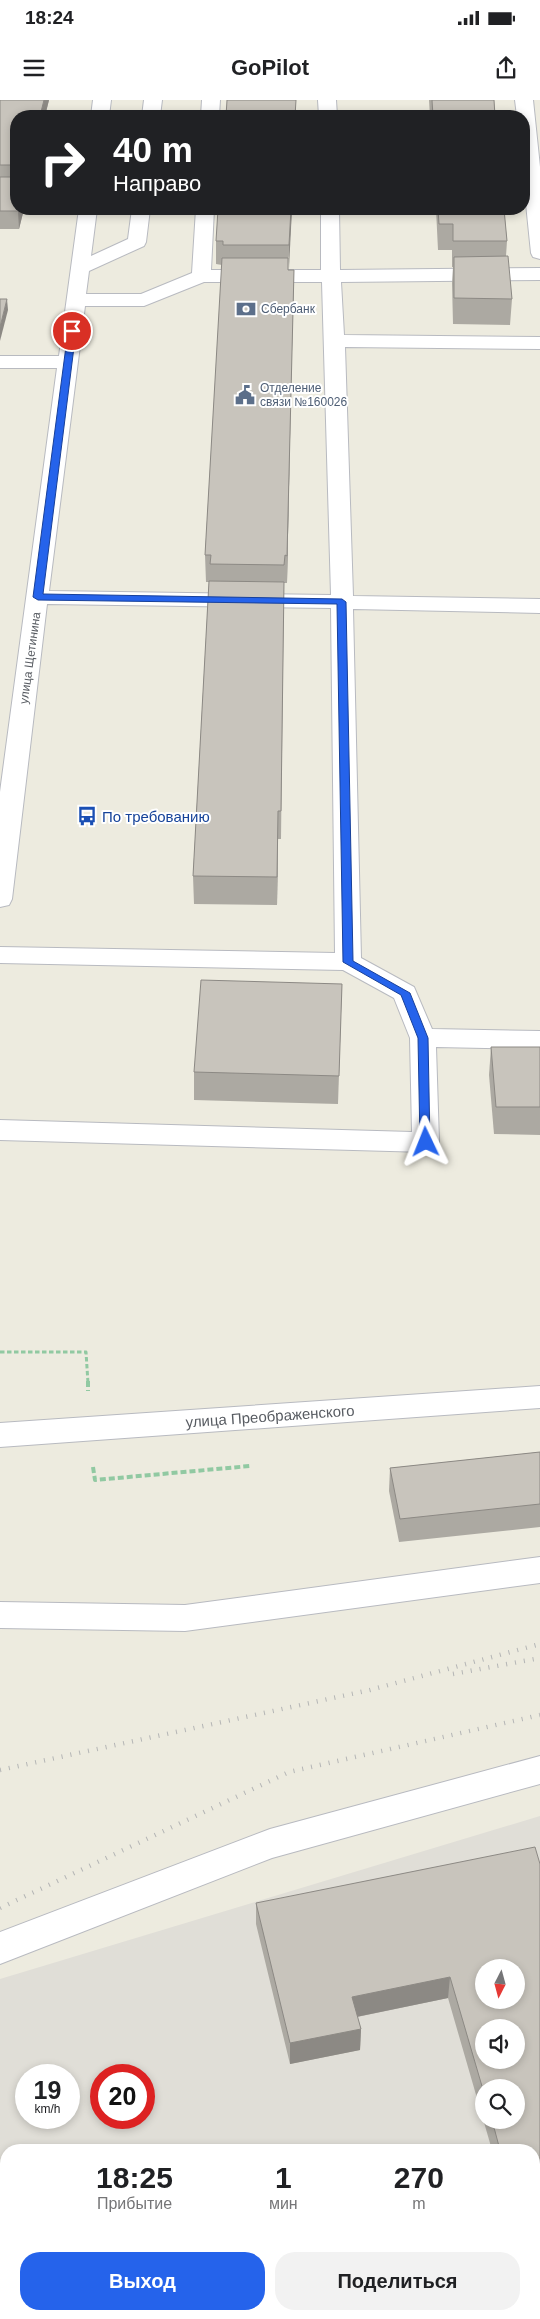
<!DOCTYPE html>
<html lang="ru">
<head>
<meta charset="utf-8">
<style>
  :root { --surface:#fff; --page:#f2f2f2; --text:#202124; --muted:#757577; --accent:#2563eb }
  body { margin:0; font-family:Helvetica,sans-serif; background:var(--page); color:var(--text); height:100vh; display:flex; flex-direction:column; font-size:19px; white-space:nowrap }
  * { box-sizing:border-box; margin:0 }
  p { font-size:16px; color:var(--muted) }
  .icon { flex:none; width:28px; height:28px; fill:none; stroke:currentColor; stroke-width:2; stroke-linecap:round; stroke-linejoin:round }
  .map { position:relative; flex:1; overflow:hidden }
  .side { position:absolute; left:0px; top:2044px; width:540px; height:176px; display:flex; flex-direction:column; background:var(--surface); border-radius:20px 20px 0 0; box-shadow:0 2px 8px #0003 }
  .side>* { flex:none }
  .guide { position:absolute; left:10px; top:10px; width:520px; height:105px; border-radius:20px; box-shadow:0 2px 8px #0003; background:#202124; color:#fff; overflow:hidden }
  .needle { width:32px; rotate:186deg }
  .tools { position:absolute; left:475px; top:1859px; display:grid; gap:10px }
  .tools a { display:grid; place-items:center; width:50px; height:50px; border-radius:50%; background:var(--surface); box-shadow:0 2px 8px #0003; font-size:25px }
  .speed { position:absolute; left:15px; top:1964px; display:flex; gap:10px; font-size:25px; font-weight:700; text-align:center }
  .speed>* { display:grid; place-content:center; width:65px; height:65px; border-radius:50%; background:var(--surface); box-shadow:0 2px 8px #0003; line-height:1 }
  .speed small { font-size:12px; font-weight:400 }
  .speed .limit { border:8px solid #d22; background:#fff; color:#111 }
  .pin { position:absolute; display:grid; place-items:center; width:42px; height:42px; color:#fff; margin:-21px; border:2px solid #fff; border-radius:50%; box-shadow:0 1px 5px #0007 }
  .me { position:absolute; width:55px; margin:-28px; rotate:358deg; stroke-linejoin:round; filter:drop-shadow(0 0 4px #0008) }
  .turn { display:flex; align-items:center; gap:18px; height:105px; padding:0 20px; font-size:22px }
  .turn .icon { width:65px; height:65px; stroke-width:2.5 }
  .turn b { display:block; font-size:35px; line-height:42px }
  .eta { display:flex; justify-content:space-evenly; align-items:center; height:85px; text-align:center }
  .eta b { font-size:30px; font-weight:600; line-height:35px }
  .button { display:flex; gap:10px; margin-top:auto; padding:10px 20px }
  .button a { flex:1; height:58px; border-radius:20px; background:var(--accent); color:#fff; font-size:20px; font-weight:600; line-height:58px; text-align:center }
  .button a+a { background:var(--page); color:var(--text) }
  .status { display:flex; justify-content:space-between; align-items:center; height:35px; padding:0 25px; background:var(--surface); direction:ltr }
  .status svg { height:14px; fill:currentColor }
  header { display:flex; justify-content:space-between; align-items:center; height:65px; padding:0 20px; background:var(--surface); font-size:22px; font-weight:600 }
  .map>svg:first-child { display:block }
  .industrial { fill:#e0ded7; fill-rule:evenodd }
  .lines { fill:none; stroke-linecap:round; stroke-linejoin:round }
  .minor-casing { stroke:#b8bac0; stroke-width:2 }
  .path-far1 { stroke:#91c9a2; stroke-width:3; stroke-dasharray:4.5 2.5; stroke-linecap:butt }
  .path { stroke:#91c9a2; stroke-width:4; stroke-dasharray:6 3; stroke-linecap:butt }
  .minor { fill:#fff; fill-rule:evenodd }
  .rail { stroke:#b4b5b5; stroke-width:4.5; stroke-dasharray:1 8; stroke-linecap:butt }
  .wall { fill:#aca9a2; fill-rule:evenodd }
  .shaded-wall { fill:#8c8984 }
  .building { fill:#c8c4bc; stroke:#8c8984; fill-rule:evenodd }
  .route { fill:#2563eb; stroke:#184099 }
  .labels { text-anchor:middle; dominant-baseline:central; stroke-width:4; stroke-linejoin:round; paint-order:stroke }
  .far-service-label { font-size:12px; fill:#4e5e75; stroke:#fff; text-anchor:start }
  .far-street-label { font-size:12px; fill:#585c62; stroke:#fff }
  .transit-label { font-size:15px; fill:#164399; stroke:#fff; text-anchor:start }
  .street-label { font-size:15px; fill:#585c62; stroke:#fff }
</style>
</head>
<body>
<div class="status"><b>18:24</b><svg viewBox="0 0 49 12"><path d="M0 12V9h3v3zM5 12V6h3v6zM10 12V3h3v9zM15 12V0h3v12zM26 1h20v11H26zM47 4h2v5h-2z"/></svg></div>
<header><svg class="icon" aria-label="menu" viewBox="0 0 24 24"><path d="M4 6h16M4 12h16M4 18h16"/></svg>GoPilot<svg class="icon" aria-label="share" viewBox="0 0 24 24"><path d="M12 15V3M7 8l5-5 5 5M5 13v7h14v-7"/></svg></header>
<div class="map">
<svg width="540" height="2219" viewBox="0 0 540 2219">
  <rect width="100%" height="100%" fill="#edebdf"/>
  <path class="industrial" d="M540,1716V2219H0V1879ZM484,1868H516V1900H484ZM484,1928H516V1960H484ZM26,1975H69V2018H26ZM101,1975H144V2018H101ZM484,1988H516V2020H484ZM6,2050H534V2214H6Z"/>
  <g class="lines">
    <defs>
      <g id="minor">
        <path d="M93,0H111L109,16H91Z"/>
        <path d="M144,0H162L160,16H142Z"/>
        <path d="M202,0H220L219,16H201Z"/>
        <path d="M318,0H336L337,16H319Z"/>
        <path d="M515,0H533L540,67V159L533,157L531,153L524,84V16H517Z"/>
        <path d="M79,109H97L91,156L128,139L132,109H150L146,142L144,146L89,171L86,194H141L192,173L196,109H214L211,170H321V109H339L340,170L540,168V180L341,182L344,235L540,237V249L345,247L353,496L540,499V513L353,509L361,858L414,887L432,929L540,931V949L436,947L439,1042L436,1049L426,1052L0,1040V1020L412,1032L410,938L394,898L343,870L0,863V847L335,853L331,508L47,504L12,799L9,805L0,807V692L57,268H0V256H59ZM204,182H322L331,495L49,491L85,206H144Z"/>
        <path d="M540,1286V1308L0,1347V1323Z"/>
        <path d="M540,1457V1483L185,1531L0,1528V1502L185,1505Z"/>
        <path d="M540,1656V1684L272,1758L0,1864V1832L270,1729Z"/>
      </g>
    </defs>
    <use href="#minor" class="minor-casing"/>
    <path class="path-far1" d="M0,1252H86L88,1283"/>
    <g class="path">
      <path d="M88,1281V1291"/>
      <path d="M93,1367L95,1380L250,1366"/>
    </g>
    <use href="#minor" class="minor"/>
    <g class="rail">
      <path d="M453,1574L540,1558"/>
      <path d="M0,1670L370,1590L540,1544"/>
      <path d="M0,1808L289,1672L540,1615"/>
    </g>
  </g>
  <g class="wall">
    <path d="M0,0H49L45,16L16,109H24L19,129H0Z"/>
    <path d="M429,0H494L495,16H430Z"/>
    <path d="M292,109L288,170H294L293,196L287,483H284L281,739H278L277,805L194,804L193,776L209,482H206L205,455L222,165L216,164V141Z"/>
    <path d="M436,109H504L507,141L506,156L512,199L510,225L453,224L452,183L453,167H452V150H438Z"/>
    <path d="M342,884L338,1004L194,1000V972Z"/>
    <path d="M491,947H540V1035L494,1034L489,975Z"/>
    <path d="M540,1352V1427L399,1442L389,1391L390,1368Z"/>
    <path d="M540,1764V2218L534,2196V2050H492L448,1898L357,1917L361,1929L360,1950L290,1964L256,1824V1803ZM484,1988L516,2020H484Z"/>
  </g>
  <g class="shaded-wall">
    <path d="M44,0H49L45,16H40Z"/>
    <path d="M296,0V16H295Z"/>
    <path d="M19,109H24L19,129L18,111Z"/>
    <path d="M291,109H292L289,168V145Z"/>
    <path d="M294,170L293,196L287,483V456Z"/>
    <path d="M7,199L8,210L0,241V227Z"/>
    <path d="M278,711V739L277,805V777Z"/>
    <path d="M450,1877L448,1898L351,1918L352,1897Z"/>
    <path d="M361,1929L360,1950L290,1964V1943Z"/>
  </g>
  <g class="building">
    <path d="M0,0H44L40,16H16V109H19L18,111H0V77H16V65H0Z"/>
    <path d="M227,0H296L295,16H226Z"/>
    <path d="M432,0H494L495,16H433Z"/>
    <path d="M218,109H291L289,145H223V141H216Z"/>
    <path d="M438,109H504L507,141H453V124H439Z"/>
    <path d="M508,156L512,199L454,198V157Z"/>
    <path d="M222,158H288V170H294L287,456L285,455L284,465L210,464L211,455H205Z"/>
    <path d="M0,199H7L0,227Z"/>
    <path d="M209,481L284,482L281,711H278L277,777L193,776Z"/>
    <path d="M201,880L342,884L339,976L194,972Z"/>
    <path d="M491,947H540V1007H496Z"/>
    <path d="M540,1352V1404L400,1419L390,1368Z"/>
    <path d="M535,1747L540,1764V2187L534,2166V2050H500L492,2020H516V1988H484V1993L450,1877L352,1897L361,1929L290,1943L256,1803ZM484,1868H516V1900H484ZM484,1928H516V1960H484Z"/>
  </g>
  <path class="route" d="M72,229L76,231L43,494L342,499L346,502L353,861L410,893L428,938L430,1045H422L420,1042L418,938L401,895L343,862L337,504L38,500L33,497L68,231Z"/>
  <defs>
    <symbol id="bank-bare" viewBox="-9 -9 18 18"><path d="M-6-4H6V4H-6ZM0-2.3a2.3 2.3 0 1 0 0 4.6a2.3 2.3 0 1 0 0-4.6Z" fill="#5c6f8a" stroke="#fff" stroke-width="2.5" paint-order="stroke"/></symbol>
    <symbol id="civic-bare" viewBox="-9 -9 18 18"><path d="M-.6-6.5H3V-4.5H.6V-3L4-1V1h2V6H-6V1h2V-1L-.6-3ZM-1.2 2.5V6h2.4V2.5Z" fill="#5c6f8a" stroke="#fff" stroke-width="2.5" paint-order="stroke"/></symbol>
    <symbol id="bus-bare" viewBox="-9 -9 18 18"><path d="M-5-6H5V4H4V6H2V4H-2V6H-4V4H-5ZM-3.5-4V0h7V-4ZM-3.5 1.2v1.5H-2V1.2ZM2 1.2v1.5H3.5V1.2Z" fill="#1a4fb4" stroke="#fff" stroke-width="2.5" paint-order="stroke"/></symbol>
  </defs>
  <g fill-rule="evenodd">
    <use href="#bank-bare" x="232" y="195" width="28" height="28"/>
    <use href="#civic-bare" x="231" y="281" width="28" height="28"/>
    <use href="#bus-bare" x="73" y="702" width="28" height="28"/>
  </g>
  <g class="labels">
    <g class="far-service-label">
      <text x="261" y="209">Сбербанк</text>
      <text x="260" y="288">Отделение<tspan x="260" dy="14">связи №160026</tspan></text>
    </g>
    <g class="far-street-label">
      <text transform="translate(30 558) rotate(-82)">улица Щетинина</text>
    </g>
    <g class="transit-label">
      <text x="102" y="716">По требованию</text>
    </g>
    <g class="street-label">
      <text transform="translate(270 1316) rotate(-4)">улица Преображенского</text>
    </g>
  </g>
</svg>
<div class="tools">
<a><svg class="needle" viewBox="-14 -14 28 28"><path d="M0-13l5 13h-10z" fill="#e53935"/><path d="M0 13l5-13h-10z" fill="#757577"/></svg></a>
<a><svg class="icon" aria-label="sound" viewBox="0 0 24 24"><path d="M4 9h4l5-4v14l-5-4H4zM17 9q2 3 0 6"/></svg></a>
<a><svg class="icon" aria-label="search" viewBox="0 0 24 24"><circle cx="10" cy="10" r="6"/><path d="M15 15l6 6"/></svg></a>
</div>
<div class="speed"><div>19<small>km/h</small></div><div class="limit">20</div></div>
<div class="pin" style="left:72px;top:231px;background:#d93025"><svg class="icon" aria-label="arrive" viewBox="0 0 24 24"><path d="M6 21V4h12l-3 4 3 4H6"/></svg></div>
<svg class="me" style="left:426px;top:1042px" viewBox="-20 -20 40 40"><path d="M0-17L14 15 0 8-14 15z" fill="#2563eb" stroke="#fff" stroke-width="4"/></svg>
<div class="guide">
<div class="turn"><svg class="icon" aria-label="right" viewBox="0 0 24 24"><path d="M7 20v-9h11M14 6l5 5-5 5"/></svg><div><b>40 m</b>Направо</div></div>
</div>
<section class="side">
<div class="eta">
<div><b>18:25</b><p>Прибытие</p></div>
<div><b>1</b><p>мин</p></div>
<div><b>270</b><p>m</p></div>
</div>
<div class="button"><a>Выход</a><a>Поделиться</a></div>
</section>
</div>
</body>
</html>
